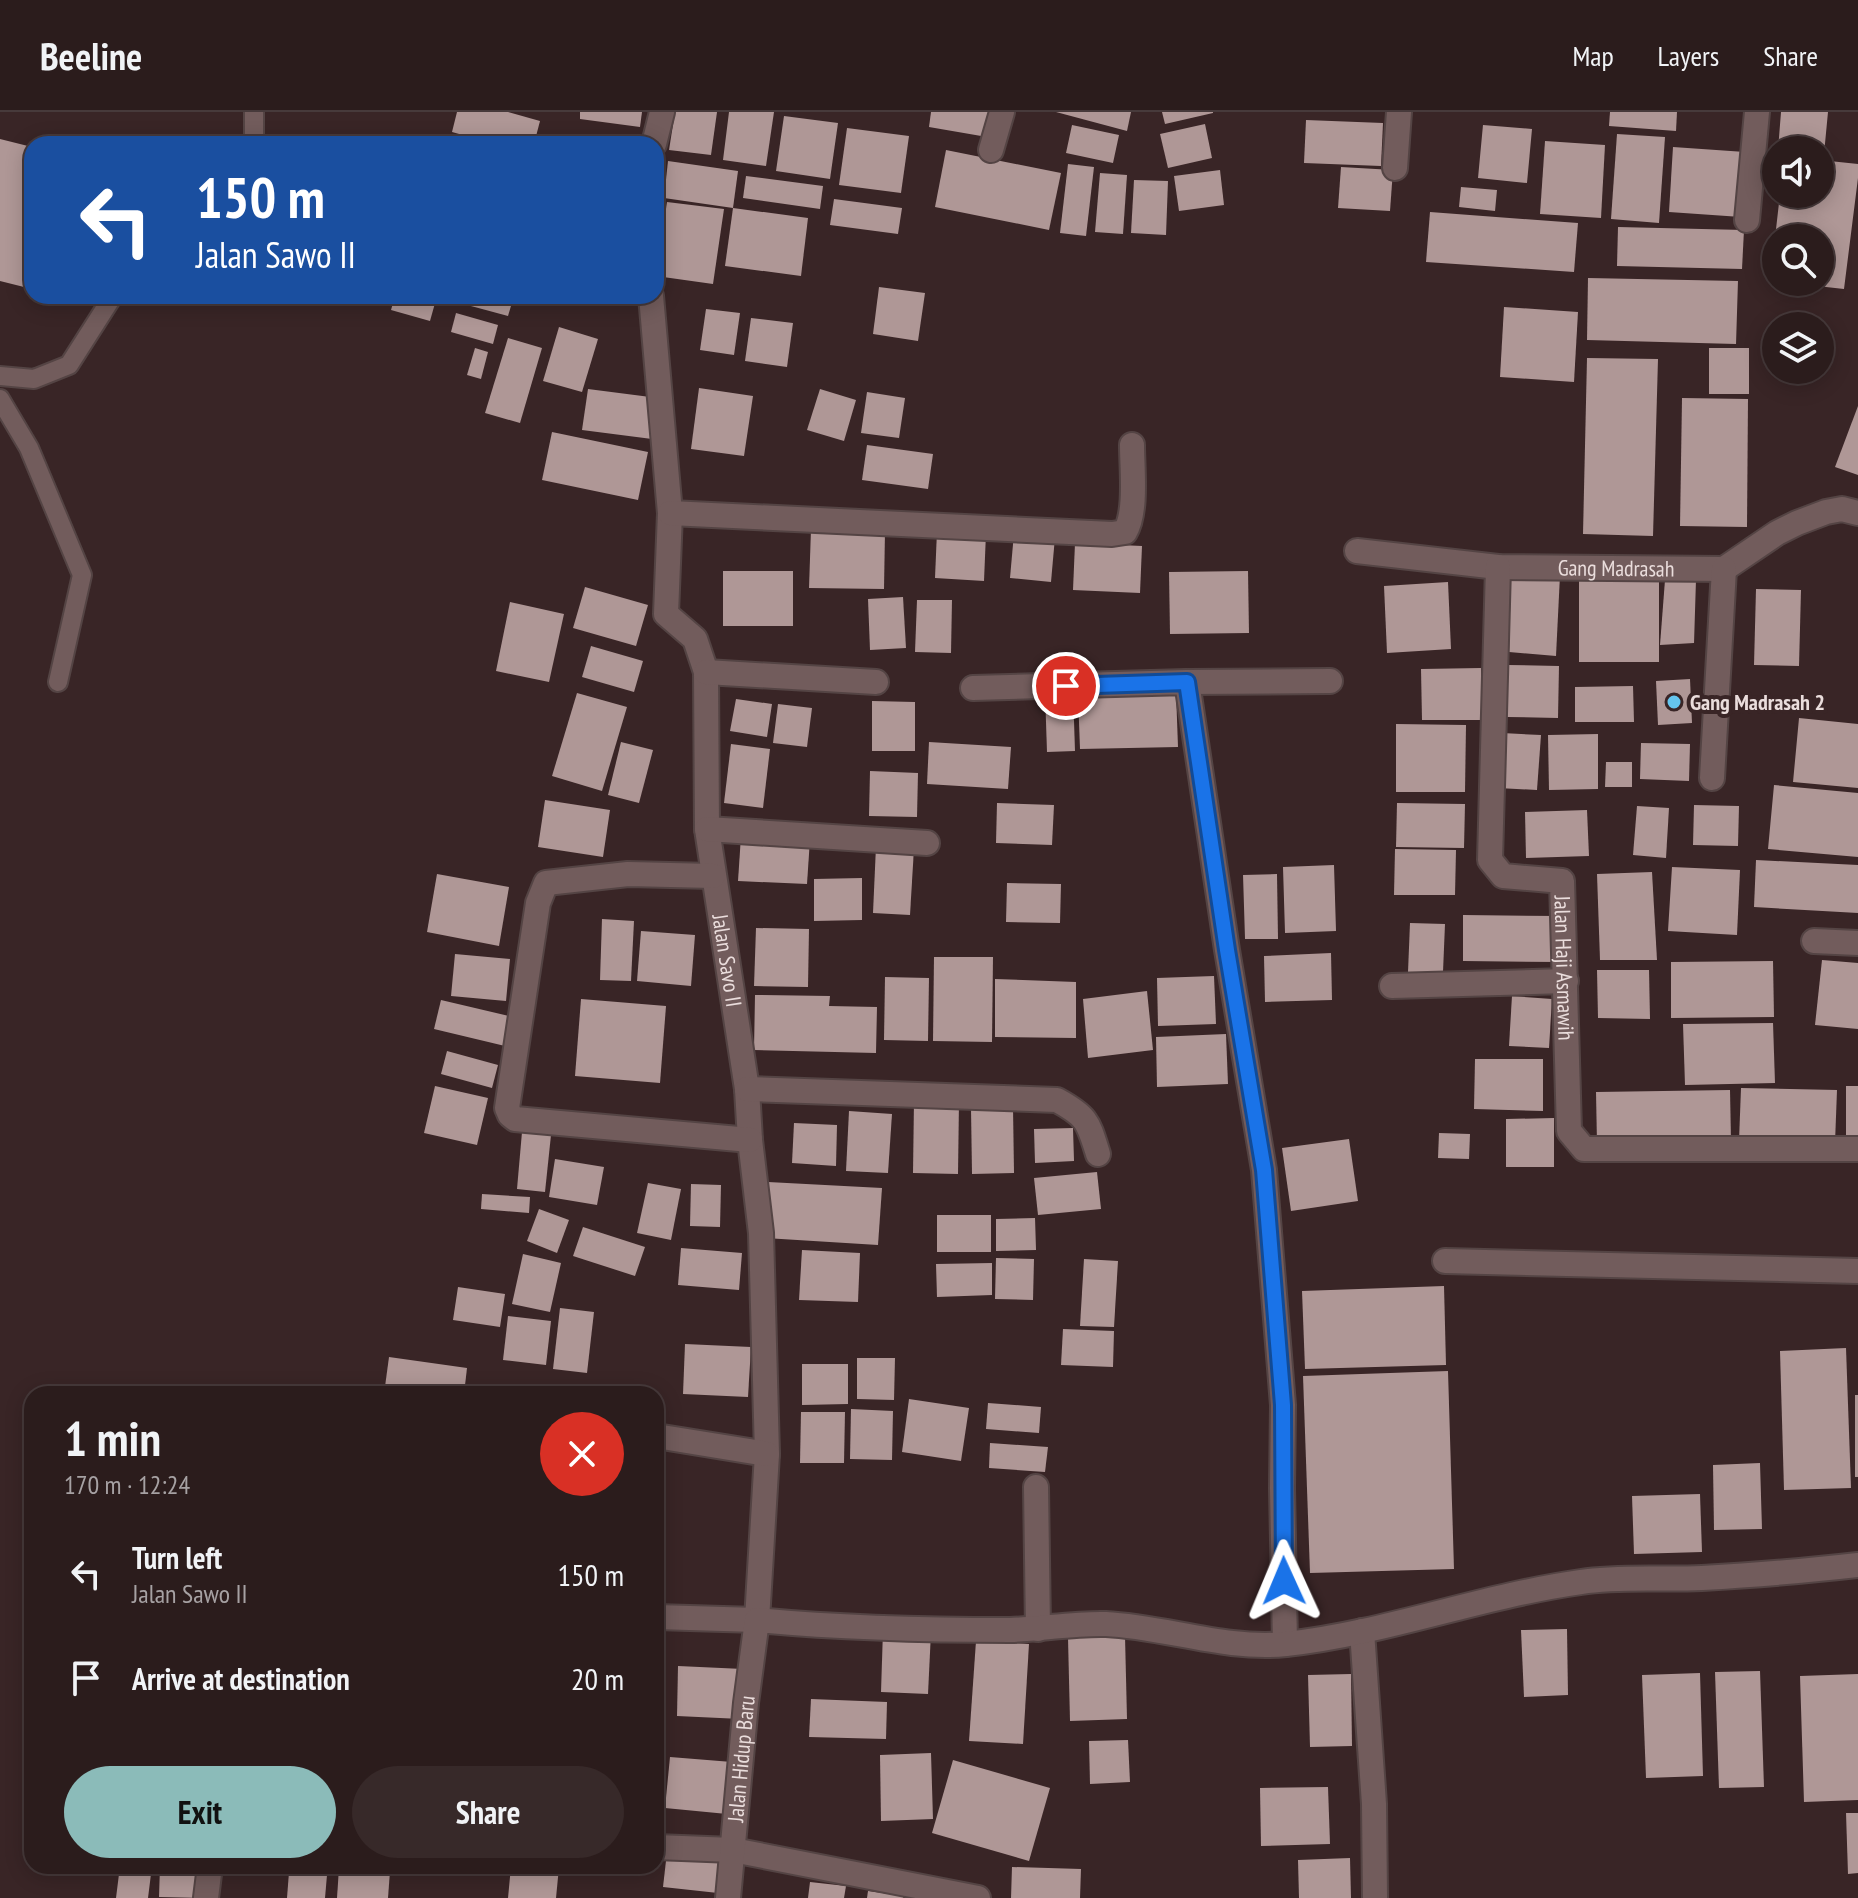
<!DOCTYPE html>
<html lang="en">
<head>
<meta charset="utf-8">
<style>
  :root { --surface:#2b1c1c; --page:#372929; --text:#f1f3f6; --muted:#a6a1a3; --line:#473a3b; --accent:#8bbbb9 }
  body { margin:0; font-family:"PT Sans Narrow",sans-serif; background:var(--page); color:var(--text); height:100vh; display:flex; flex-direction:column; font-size:30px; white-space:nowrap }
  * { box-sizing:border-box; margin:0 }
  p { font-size:26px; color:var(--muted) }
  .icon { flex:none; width:44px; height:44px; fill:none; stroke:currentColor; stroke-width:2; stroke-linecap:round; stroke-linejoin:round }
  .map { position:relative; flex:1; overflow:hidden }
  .sheet { position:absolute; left:24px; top:1274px; width:640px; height:488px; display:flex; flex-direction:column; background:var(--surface); border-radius:24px; box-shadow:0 4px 20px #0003,0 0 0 2px var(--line) }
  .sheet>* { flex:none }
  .top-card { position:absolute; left:24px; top:24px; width:640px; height:168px; border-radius:24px; box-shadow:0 4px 20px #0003,0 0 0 2px var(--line); background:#1a4fa0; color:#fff; overflow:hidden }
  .fabs { position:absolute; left:1762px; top:24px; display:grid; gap:16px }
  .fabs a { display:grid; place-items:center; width:72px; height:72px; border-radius:50%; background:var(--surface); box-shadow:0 4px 20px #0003,0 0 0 2px var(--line); font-size:40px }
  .pin { position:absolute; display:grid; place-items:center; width:68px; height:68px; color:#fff; margin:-34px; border:4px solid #fff; border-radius:50%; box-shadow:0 2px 8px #0007 }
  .me { position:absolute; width:88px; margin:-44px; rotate:359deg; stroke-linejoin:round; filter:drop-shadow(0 0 6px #0008) }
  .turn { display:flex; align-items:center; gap:28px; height:168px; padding:0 40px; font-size:36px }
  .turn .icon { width:104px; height:104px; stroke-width:2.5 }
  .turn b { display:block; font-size:56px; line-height:68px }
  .round { display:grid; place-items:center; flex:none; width:84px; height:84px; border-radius:42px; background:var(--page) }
  .head { display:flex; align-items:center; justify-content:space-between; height:136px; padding:0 40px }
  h1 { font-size:48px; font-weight:800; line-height:60px }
  .button { display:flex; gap:16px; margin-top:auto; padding:16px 40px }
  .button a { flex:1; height:92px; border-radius:48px; background:var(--accent); color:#111; font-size:32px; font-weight:800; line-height:92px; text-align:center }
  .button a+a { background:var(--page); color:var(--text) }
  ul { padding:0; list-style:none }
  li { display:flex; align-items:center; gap:24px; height:104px; padding:0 40px }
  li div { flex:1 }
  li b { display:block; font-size:30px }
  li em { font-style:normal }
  header { display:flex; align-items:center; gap:48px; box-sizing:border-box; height:112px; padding:0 40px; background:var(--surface); border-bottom:2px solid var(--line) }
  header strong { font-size:38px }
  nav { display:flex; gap:44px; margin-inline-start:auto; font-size:28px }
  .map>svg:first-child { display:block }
  .building { fill:#af9796 }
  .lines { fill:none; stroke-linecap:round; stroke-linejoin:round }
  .lane-casing { stroke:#544444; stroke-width:22 }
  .street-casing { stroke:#544444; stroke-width:28 }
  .lane { stroke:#725c5c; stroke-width:18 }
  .street { stroke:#725c5c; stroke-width:24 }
  .route-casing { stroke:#114b97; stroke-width:20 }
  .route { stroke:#1a73e8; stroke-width:14 }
  .poi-dot { fill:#65c5ee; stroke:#392526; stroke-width:3 }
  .labels { text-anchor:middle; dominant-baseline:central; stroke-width:8; stroke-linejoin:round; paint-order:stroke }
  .street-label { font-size:22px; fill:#eadddc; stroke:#392526 }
  .poi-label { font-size:22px; font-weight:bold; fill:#eadddc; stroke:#392526; text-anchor:start }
</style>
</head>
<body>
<header>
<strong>Beeline</strong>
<nav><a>Map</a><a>Layers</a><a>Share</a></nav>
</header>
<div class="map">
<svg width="1858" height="1786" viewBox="0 0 1858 1786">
  <rect width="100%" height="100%" fill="#392526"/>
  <g class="building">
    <path d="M457,0H508L540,9L534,32H495L452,20Z"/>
    <path d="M580,0H642L640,15L580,7Z"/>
    <path d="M675,0H717L711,43L669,38Z"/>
    <path d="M729,0H774L766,54L723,48Z"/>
    <path d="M931,0H991L987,25L929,15Z"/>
    <path d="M1056,0H1131L1127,19Z"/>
    <path d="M1162,0H1213V1L1165,12Z"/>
    <path d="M1610,0H1677L1676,19L1609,14Z"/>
    <path d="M1781,0H1828L1824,42H1820V38H1778Z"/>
    <path d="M784,4L838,11L830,67L776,59Z"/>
    <path d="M1306,8L1383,11L1381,54L1304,51Z"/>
    <path d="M1205,12L1212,46L1168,56L1160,22Z"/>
    <path d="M1072,13L1119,23L1113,51L1066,41Z"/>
    <path d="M1483,13L1532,17L1527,71L1478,66Z"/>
    <path d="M847,16L909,24L901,81L839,73Z"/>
    <path d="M1617,22L1665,25L1659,111L1611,107Z"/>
    <path d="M0,27L32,35V177L0,169Z"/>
    <path d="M1545,29L1605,33L1601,106L1540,102Z"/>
    <path d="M1673,35L1745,40L1741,105L1669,100Z"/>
    <path d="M946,38L1061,61L1049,118L935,95Z"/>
    <path d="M1820,48L1858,52V66L1844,177L1799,172V170H1820V126H1775L1780,82H1820Z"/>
    <path d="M668,49L738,59L733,96L664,86Z"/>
    <path d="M1068,52L1094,55L1086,124L1060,121Z"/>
    <path d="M1341,55L1393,58L1390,99L1338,96Z"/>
    <path d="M1220,58L1224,93L1179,99L1174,64Z"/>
    <path d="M1100,61L1127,63L1123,122L1095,120Z"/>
    <path d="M746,64L823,74L820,97L743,86Z"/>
    <path d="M1134,68L1168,69L1166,123L1131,121Z"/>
    <path d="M1461,75L1497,78L1495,99L1459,95Z"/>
    <path d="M834,87L902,96L898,122L830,113Z"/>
    <path d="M667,90L724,97L713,172L656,164Z"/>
    <path d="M733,96L808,106L801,164L725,154Z"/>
    <path d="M1430,100L1578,111L1574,160L1426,150Z"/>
    <path d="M1618,115L1744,118L1742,157L1617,154Z"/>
    <path d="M1774,134H1776V169H1770Z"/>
    <path d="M1588,166L1738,169L1736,232L1587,228Z"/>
    <path d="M879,175L925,181L918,229L873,222Z"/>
    <path d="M395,184H437L430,209L391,198Z"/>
    <path d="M446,184H514L508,204L445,187Z"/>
    <path d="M1504,195L1578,200L1574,270L1500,265Z"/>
    <path d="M706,197L740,201L734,243L700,238Z"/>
    <path d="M456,201L498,213L493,232L451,220Z"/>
    <path d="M751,206L793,211L787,255L745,249Z"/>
    <path d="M559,215L598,227L582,280L543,269Z"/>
    <path d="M508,226L542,236L520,311L485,301Z"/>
    <path d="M475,236L488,240L481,267L467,263Z"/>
    <rect x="1709" y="236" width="40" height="46"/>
    <path d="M1587,246L1658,247L1653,424L1583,422Z"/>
    <path d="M699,276L753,284L744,344L691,337Z"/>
    <path d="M588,277L658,286L652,327L582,318Z"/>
    <path d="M820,277L856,288L844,329L807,318Z"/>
    <path d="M867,280L905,286L899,326L861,321Z"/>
    <path d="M1682,286L1748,287L1747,415L1680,414Z"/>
    <path d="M1858,294V363L1835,355Z"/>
    <path d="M552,320L648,340L638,388L542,368Z"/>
    <path d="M867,333L933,342L928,377L862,368Z"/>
    <path d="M811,417L885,419L884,477L809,476Z"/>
    <path d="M937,419L986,421L984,469L935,466Z"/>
    <path d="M1014,421L1055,425L1051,470L1010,466Z"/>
    <path d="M1075,431L1142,434L1140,481L1073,478Z"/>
    <rect x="1579" y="458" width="80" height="92"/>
    <rect x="723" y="459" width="70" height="55"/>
    <path d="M1248,459L1249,521L1170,522L1169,460Z"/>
    <path d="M1511,461L1560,463L1556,544L1509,540Z"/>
    <path d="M1665,468H1696L1694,531L1660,533Z"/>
    <path d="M1448,470L1451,537L1387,541L1384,474Z"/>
    <path d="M585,475L648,493L636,534L573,516Z"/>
    <path d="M1756,477L1801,478L1799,554L1754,553Z"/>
    <path d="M903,485L906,536L870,538L868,487Z"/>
    <path d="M917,488H952L951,541L915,540Z"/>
    <path d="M510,490L564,502L549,570L496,559Z"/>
    <path d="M591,534L643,549L634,580L582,565Z"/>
    <path d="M1508,553L1559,554L1558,606L1507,605Z"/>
    <path d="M1481,556L1482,608H1422L1421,557Z"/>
    <path d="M1690,567L1692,611L1658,613L1656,569Z"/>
    <path d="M1633,574L1634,610H1575V575Z"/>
    <path d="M1073,579L1075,639L1047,640L1045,580Z"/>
    <path d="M1176,580L1178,635L1080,637L1078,583Z"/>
    <path d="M577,581L627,595L602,679L552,664Z"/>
    <path d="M736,587L772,592L767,625L730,619Z"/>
    <path d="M872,589L915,590V639H872Z"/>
    <path d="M778,592L812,596L807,635L773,631Z"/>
    <path d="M1799,606L1858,612V676L1793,670Z"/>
    <path d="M1396,612L1466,613L1465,680H1396Z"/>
    <path d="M1502,621L1541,623L1537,678L1498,676Z"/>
    <path d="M1598,622V677L1549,678L1548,623Z"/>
    <path d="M621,630L653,638L639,691L608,683Z"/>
    <path d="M929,630L1011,635L1008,677L927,672Z"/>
    <path d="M1641,631L1690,632L1689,669L1640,667Z"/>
    <path d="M731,632L770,637L763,696L724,691Z"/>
    <path d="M1606,650H1632V675H1605Z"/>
    <path d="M870,659L918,661L917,705L869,704Z"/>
    <path d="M1774,673L1858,681V745L1768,737Z"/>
    <path d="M545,688L610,698L603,745L538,735Z"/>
    <path d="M997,691L1054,693L1052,733L996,731Z"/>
    <path d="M1397,691L1465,692L1464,736L1396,735Z"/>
    <path d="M1694,693L1739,694L1738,734L1693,733Z"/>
    <path d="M1637,694L1669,696L1666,746L1633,743Z"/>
    <path d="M1587,698L1589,744L1526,746L1525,700Z"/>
    <path d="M741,724L810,727L807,772L738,769Z"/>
    <path d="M876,734L914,736L910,803L873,801Z"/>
    <path d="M1395,737L1456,738L1455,783H1394Z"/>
    <path d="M1756,748L1858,753V801L1754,795Z"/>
    <path d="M1334,753L1336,819L1285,821L1283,755Z"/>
    <path d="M1672,755L1740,758L1737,823L1668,819Z"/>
    <path d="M1652,760L1657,848H1600L1597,762Z"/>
    <path d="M437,762L509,775L499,834L427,820Z"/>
    <path d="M1277,762L1278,827H1245L1243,763Z"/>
    <path d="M862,766V808L814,809V767Z"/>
    <path d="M1007,771L1061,772L1060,811L1006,810Z"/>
    <path d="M1463,803L1559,804L1558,850L1463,849Z"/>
    <path d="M602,807L634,809L631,869L600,868Z"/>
    <path d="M1410,811L1445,812L1443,860H1408Z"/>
    <path d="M756,816L809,817L808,875L754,874Z"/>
    <path d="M641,819L695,823L691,874L637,869Z"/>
    <path d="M1331,841L1332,888L1265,890L1264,844Z"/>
    <path d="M455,842L510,847L506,889L451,884Z"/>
    <path d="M934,845H993L992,930L933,929Z"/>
    <path d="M1822,848L1858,851V917L1815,913Z"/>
    <path d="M1773,849L1774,905L1671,906V850Z"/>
    <path d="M1597,858H1649L1650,907L1598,906Z"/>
    <path d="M1214,864L1216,912L1158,914L1157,866Z"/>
    <path d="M885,865L929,866L928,929L884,928Z"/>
    <path d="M995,867L1076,870V926L995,925Z"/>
    <path d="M1147,879L1153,938L1088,946L1083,887Z"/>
    <path d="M755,883L830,884L829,894L877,895L876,941L754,938Z"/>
    <path d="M1512,884L1552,887L1549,936L1509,934Z"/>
    <path d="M581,887L666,894L660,971L575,964Z"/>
    <path d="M441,888L513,905L505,934L434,917Z"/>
    <path d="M1773,911L1775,971L1685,973L1683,912Z"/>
    <path d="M1226,922L1228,972L1157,975L1156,925Z"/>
    <path d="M447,939L498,953L492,976L441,962Z"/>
    <path d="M1475,947H1543V999L1474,997Z"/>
    <path d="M435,974L488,986L477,1033L424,1021Z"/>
    <rect x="1846" y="974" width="12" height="57"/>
    <path d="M1741,976L1837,978L1835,1031L1739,1029Z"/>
    <path d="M1730,978L1731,1029L1597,1032L1596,980Z"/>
    <path d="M914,988L959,989L958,1062L913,1061Z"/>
    <path d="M1013,995L1014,1061L972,1062L971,996Z"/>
    <path d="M849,999L892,1002L888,1061L846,1059Z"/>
    <path d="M1554,1006V1055H1506V1007Z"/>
    <path d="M794,1011L837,1013L836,1054L792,1051Z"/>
    <path d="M1073,1016L1074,1049L1035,1051L1034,1017Z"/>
    <path d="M522,1020L551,1023L545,1080L517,1077Z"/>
    <path d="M1439,1021L1470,1022L1469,1047L1438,1046Z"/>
    <path d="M1349,1027L1358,1089L1291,1099L1282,1036Z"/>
    <path d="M555,1047L604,1055L597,1093L549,1085Z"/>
    <path d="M1097,1060L1101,1097L1038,1103L1034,1066Z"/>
    <path d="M768,1070L882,1076L878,1133L765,1126Z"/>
    <path d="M648,1071L681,1077L671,1128L637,1121Z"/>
    <path d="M691,1072L721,1073L720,1115L690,1114Z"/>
    <path d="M482,1082L530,1085L529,1101L481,1097Z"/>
    <path d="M539,1097L569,1108L557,1141L527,1129Z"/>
    <rect x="937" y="1103" width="54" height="37"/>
    <path d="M1035,1106L1036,1138L996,1139V1107Z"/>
    <path d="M583,1115L645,1135L635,1164L573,1144Z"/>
    <path d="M681,1136L742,1141L739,1178L678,1173Z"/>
    <path d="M802,1138L860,1141L858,1190L799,1188Z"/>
    <path d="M523,1142L561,1151L550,1200L512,1192Z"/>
    <path d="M996,1146L1034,1147L1033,1188L995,1187Z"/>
    <path d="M1084,1147L1118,1149L1114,1215L1080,1214Z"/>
    <path d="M992,1151V1183L937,1185L936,1152Z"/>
    <path d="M1444,1174L1446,1253L1305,1257L1302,1179Z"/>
    <path d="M458,1175L505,1182L500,1215L453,1208Z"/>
    <path d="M560,1196L594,1200L587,1261L553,1257Z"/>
    <path d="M508,1204L551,1209L546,1253L503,1248Z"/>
    <path d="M1063,1217L1114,1219L1113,1255L1061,1253Z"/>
    <path d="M685,1232L751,1235L748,1285L683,1282Z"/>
    <path d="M1846,1236L1851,1376L1784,1378L1780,1239Z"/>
    <path d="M389,1245L467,1256L464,1282H384Z"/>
    <path d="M857,1246H895L894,1288L857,1287Z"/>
    <path d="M802,1252H848V1292L802,1293Z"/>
    <path d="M1448,1259L1454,1457L1310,1461L1303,1264Z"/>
    <rect x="1855" y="1283" width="3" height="82"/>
    <path d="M909,1287L969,1296L961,1349L902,1340Z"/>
    <path d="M988,1291L1041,1295L1039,1321L986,1317Z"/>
    <path d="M851,1297L893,1299L892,1348L850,1347Z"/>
    <path d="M801,1300H845L844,1351H800Z"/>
    <path d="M990,1331L1048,1335L1045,1360L989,1356Z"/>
    <path d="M1760,1351L1762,1417L1714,1418L1713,1353Z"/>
    <path d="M1700,1382L1702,1440L1634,1442L1632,1384Z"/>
    <path d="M1567,1517L1568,1583L1524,1585L1521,1518Z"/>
    <path d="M883,1518L931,1520L928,1582L881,1580Z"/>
    <path d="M1125,1524L1127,1607L1070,1609L1068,1526Z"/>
    <path d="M976,1529L1029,1532L1023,1632L969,1629Z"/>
    <path d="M678,1554L743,1557L741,1607L677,1604Z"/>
    <path d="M1760,1559L1764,1675L1719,1676L1715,1560Z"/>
    <path d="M1700,1561L1703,1664L1646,1666L1642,1563Z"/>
    <path d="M1351,1562L1352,1634L1310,1635L1308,1563Z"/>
    <path d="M1858,1562V1688L1804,1690L1800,1564Z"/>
    <path d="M811,1587L887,1590L886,1627L809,1625Z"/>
    <path d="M1128,1628L1130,1670L1090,1672L1089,1629Z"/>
    <path d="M931,1641L933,1707L881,1709L880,1643Z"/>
    <path d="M670,1645L732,1650L727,1702L665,1696Z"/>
    <path d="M953,1648L1050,1676L1029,1749L932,1721Z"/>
    <path d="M1328,1675L1330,1732L1261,1734L1260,1676Z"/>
    <path d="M1846,1701H1858V1761L1848,1762Z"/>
    <path d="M667,1740L722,1746L718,1781L663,1775Z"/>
    <path d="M1350,1746L1351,1786H1299L1298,1748Z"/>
    <path d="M120,1754H152L148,1786H116Z"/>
    <path d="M160,1754H204L203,1786L159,1785Z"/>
    <path d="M511,1754L559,1755L556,1786H508Z"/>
    <path d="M1012,1755L1081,1757L1080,1786H1011Z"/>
    <path d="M339,1756L390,1759L388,1786H337Z"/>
    <path d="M289,1760L327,1763L325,1786H287Z"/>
    <path d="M810,1770L846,1774L844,1786H808Z"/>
    <path d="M868,1779L904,1784L903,1786H867Z"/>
  </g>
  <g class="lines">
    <defs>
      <g id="lane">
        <path d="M254,0V32"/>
        <path d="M0,264L34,267L69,253L113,184"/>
        <path d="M0,287L29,336L82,463L58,570"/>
      </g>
      <g id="street">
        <path d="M654,32L662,0"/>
        <path d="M991,38L1002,0"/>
        <path d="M1395,56L1399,0"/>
        <path d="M1747,108L1757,0"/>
        <path id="s1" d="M651,184L670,401L666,502L695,527L706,560L707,717L747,977L750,1028L761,1121L767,1342L757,1508L656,1505"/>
        <path d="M670,401L1112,422L1125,420C1137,400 1132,357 1132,333"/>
        <path id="s2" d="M1357,439L1498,455L1724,457L1777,421L1797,411L1826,400L1842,397L1858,401"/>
        <path id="s3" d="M1498,455L1490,748L1503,764L1562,769L1569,1019L1584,1037H1858"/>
        <path d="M706,560L876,570"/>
        <path d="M1187,570L1330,569"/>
        <path d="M973,576L1187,570L1227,838L1264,1058L1283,1293L1282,1376L1285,1532"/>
        <path d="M1712,666L1724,457"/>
        <path d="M707,717L927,731"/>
        <path d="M713,764L628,762L546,771L538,791L507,996L510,1003L515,1007L750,1028"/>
        <path d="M1814,829L1858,831"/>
        <path d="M1392,874L1566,869"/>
        <path d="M747,977L1057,988C1088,1005 1088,1010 1098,1042"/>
        <path d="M1445,1149L1858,1159"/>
        <path d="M656,1324L767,1342"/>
        <path d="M1036,1375L1038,1517"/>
        <path d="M1362,1519L1374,1692L1375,1786"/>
        <path d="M656,1735L733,1738L978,1786"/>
        <path d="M206,1786L210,1754"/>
        <path id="s4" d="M728,1786L746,1591L757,1508C841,1516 925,1518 1010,1518C1041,1517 1076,1511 1106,1512C1166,1515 1225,1538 1286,1532C1386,1521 1481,1484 1581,1470C1620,1464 1662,1468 1702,1466C1754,1463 1806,1459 1858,1453"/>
      </g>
    </defs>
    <use href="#lane" class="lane-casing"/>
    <use href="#street" class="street-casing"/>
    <use href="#lane" class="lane"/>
    <use href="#street" class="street"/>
  </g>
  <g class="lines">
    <defs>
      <path id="route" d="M1066,574L1187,570L1227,838L1264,1058L1283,1293L1284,1469"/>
    </defs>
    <use href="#route" class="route-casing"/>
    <use href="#route" class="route"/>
  </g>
  <circle class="poi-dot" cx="1674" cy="590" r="8"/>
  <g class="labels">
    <g class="street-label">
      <text stroke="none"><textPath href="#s2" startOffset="260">Gang Madrasah</textPath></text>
      <text stroke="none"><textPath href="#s1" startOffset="682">Jalan Savo II</textPath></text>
      <text stroke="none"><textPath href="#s3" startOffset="460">Jalan Haji Asmawih</textPath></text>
      <text stroke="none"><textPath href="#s4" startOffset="140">Jalan Hidup Baru</textPath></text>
    </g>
    <g class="poi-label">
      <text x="1690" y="590">Gang Madrasah 2</text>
    </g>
  </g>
</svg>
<div class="fabs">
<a><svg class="icon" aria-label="sound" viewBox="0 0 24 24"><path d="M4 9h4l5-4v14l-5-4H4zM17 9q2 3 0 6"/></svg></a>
<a><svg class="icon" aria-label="search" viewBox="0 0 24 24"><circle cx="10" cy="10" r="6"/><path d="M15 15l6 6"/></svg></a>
<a><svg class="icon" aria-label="layers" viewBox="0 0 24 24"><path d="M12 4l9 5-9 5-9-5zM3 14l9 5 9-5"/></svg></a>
</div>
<div class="pin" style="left:1066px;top:574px;background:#d93025"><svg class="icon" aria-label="arrive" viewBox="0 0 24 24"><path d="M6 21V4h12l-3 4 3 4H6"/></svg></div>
<svg class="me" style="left:1284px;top:1469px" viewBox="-20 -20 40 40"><path d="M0-17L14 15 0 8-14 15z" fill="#1a73e8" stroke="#fff" stroke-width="4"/></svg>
<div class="top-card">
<div class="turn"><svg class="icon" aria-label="left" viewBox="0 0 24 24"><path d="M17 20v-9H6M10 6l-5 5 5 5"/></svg><div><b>150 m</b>Jalan Sawo II</div></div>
</div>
<section class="sheet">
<div class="head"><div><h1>1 min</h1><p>170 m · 12:24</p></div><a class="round" style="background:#d93025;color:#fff"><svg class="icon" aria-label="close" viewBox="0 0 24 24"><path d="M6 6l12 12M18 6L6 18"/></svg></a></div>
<ul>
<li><svg class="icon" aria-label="left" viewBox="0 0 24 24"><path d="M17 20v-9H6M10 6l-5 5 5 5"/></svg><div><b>Turn left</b><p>Jalan Sawo II</p></div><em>150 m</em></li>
<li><svg class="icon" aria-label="arrive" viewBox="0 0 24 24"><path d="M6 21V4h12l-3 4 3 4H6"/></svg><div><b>Arrive at destination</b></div><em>20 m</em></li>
</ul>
<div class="button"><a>Exit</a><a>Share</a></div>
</section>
</div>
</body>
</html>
